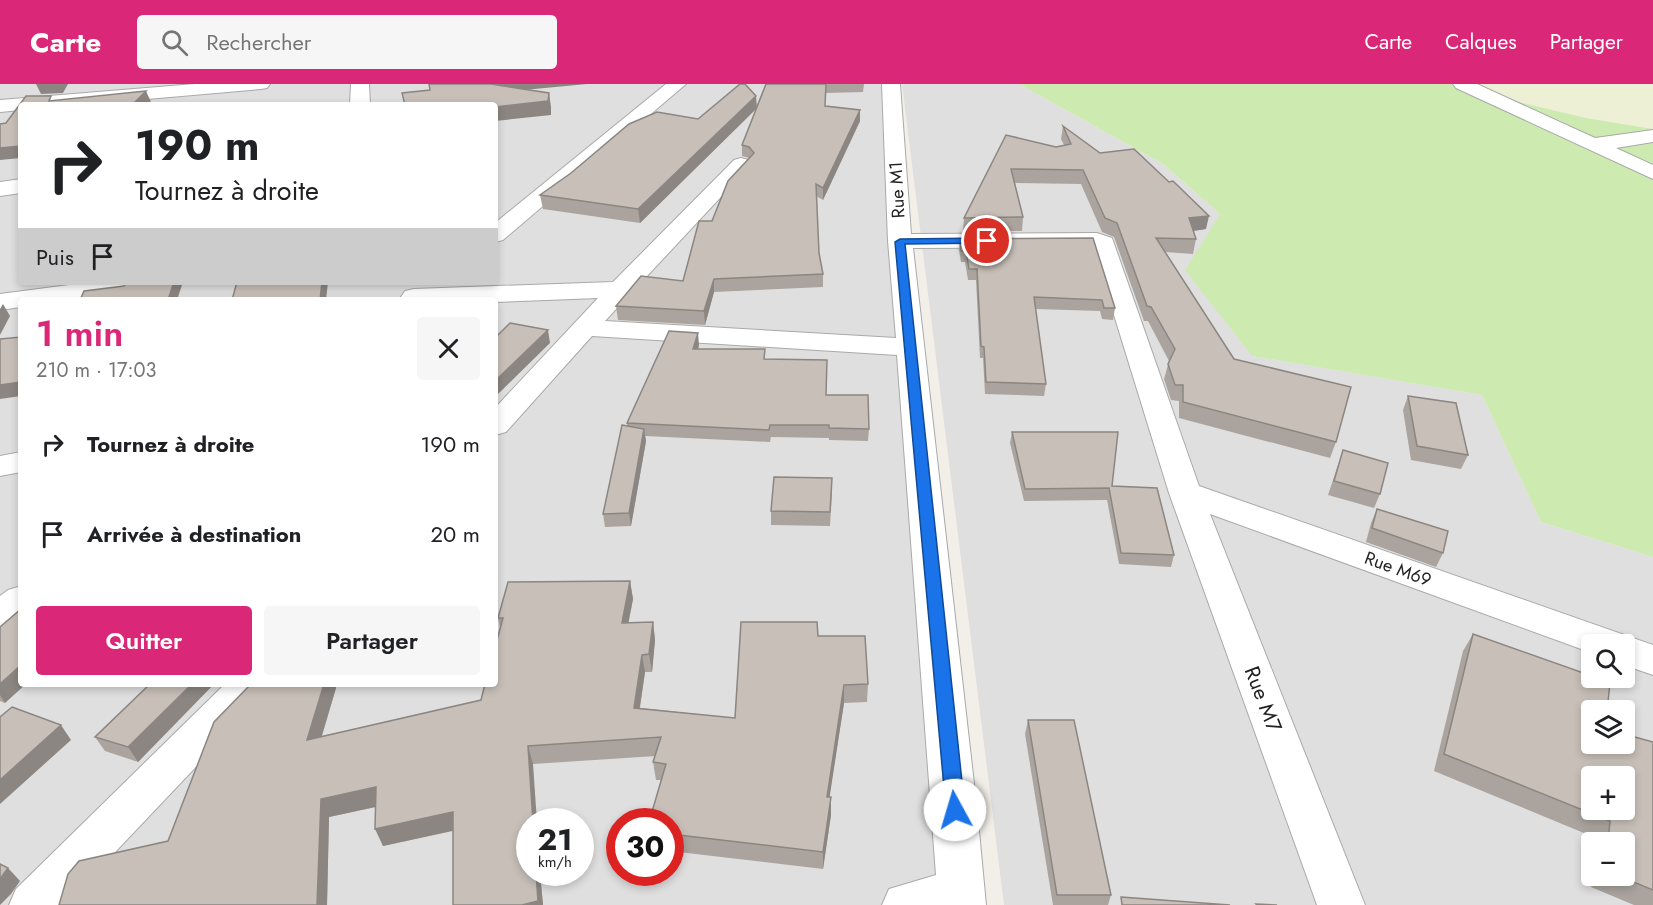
<!DOCTYPE html>
<html lang="fr">
<head>
<meta charset="utf-8">
<style>
  :root { --surface:#fff; --page:#f6f6f6; --text:#202124; --muted:#757577; --accent:#db2777 }
  body { margin:0; font-family:Jost,sans-serif; background:var(--page); color:var(--text); height:100vh; display:flex; flex-direction:column; font-size:22px; white-space:nowrap }
  * { box-sizing:border-box; margin:0 }
  p { font-size:20px; color:var(--muted) }
  .icon { flex:none; width:33px; height:33px; fill:none; stroke:currentColor; stroke-width:2; stroke-linecap:round; stroke-linejoin:round }
  .map { position:relative; flex:1; overflow:hidden }
  .side { position:absolute; left:18px; top:213px; width:480px; height:390px; display:flex; flex-direction:column; background:var(--surface); border-radius:6px; box-shadow:0 3px 9px #0003 }
  .side>* { flex:none }
  .hud { position:absolute; left:18px; top:18px; width:480px; height:183px; border-radius:6px; box-shadow:0 3px 9px #0003; background:#fff; color:var(--text); overflow:hidden }
  .tools { position:absolute; left:1581px; top:550px; display:grid; gap:12px }
  .tools a { display:grid; place-items:center; width:54px; height:54px; border-radius:6px; background:var(--surface); box-shadow:0 3px 9px #0003; font-size:30px }
  .speed { position:absolute; left:516px; top:724px; display:flex; gap:12px; font-size:30px; font-weight:700; text-align:center }
  .speed>* { display:grid; place-content:center; width:78px; height:78px; border-radius:50%; background:var(--surface); box-shadow:0 3px 9px #0003; line-height:1 }
  .speed small { font-size:15px; font-weight:400 }
  .speed .limit { border:9px solid #d22; background:#fff; color:#111 }
  .pin { position:absolute; display:grid; place-items:center; width:51px; height:51px; color:#fff; margin:-26px; border:3px solid #fff; border-radius:50%; box-shadow:0 2px 6px #0007 }
  .me { position:absolute; width:66px; margin:-33px; rotate:354deg; stroke-linejoin:round; filter:drop-shadow(0 0 4px #0008) }
  .turn { display:flex; align-items:center; gap:21px; height:126px; padding:0 18px; font-size:27px }
  .turn .icon { width:78px; height:78px; stroke-width:2.5 }
  .turn b { display:block; font-size:42px; line-height:51px }
  .then { display:flex; align-items:center; height:57px; padding:0 18px; background:#0003; gap:12px; font-size:22px }
  .round { display:grid; place-items:center; flex:none; width:63px; height:63px; border-radius:6px; background:var(--page) }
  .summary { display:flex; align-items:center; justify-content:space-between; height:102px; padding:0 18px }
  h1 { font-size:36px; font-weight:600; line-height:45px; color:var(--accent) }
  .action { display:flex; gap:12px; margin-top:auto; padding:12px 18px }
  .action a { flex:1; height:69px; border-radius:6px; background:var(--accent); color:#fff; font-size:24px; font-weight:600; line-height:69px; text-align:center }
  .action a+a { background:var(--page); color:var(--text) }
  ul { padding:0; list-style:none }
  li { display:flex; align-items:center; gap:18px; height:90px; padding:0 18px }
  li div { flex:1 }
  li b { display:block; font-size:22px }
  li em { font-style:normal }
  header { display:flex; align-items:center; gap:36px; box-sizing:border-box; height:84px; padding:0 30px; background:var(--accent); color:#fff }
  header strong { font-size:28px }
  nav { display:flex; gap:33px; margin-inline-start:auto; font-size:21px }
  .search { width:420px; height:54px; background:var(--page); display:flex; align-items:center; gap:15px; box-sizing:border-box; padding:0 21px; border-radius:6px; color:var(--muted); font-size:22px }
  .map>svg:first-child { display:block }
  .residential { fill:#e0dfdf; fill-rule:evenodd }
  .farmland { fill:#eef0d5 }
  .grass { fill:#cdebb0 }
  .lines { fill:none; stroke-linecap:round; stroke-linejoin:round }
  .street-casing { stroke:#a9a9a9; stroke-width:2 }
  .street { fill:#fff; fill-rule:evenodd }
  .wall { fill:#aba49e }
  .shaded-wall { fill:#8b8681 }
  .building { fill:#c7bfb8; stroke:#8b8681; stroke-width:1.5; fill-rule:evenodd }
  .route { fill:#1a73e8; stroke:#114b97; stroke-width:1.5 }
  .labels { text-anchor:middle; dominant-baseline:central; stroke-width:6; stroke-linejoin:round; paint-order:stroke }
  .street-label { font-size:18px; fill:#222; stroke:#fff }
  .near-street-label { font-size:21px; fill:#222; stroke:#fff }
</style>
</head>
<body>
<header>
<strong>Carte</strong>
<div class="search"><svg class="icon" aria-label="search" viewBox="0 0 24 24"><circle cx="10" cy="10" r="6"/><path d="M15 15l6 6"/></svg>Rechercher</div>
<nav><a>Carte</a><a>Calques</a><a>Partager</a></nav>
</header>
<div class="map">
<svg width="1653" height="821" viewBox="0 0 1653 821">
  <rect width="100%" height="100%" fill="#f2efe9"/>
  <g class="residential">
    <path d="M0,0H890L940,821H0ZM21,21H495V198H21ZM21,216H495V600H21ZM530,738H580V789H530ZM620,738H670V789H620Z"/>
    <path d="M902,0H1019L1163,80L1220,130L1252,272L1482,311L1541,438L1653,473V821H1004ZM1592,561H1624V594H1592ZM1592,627H1624V660H1592ZM1592,693H1624V726H1592ZM1592,759H1624V792H1592Z"/>
  </g>
  <path class="farmland" d="M1475,0H1653V45L1586,34L1489,11Z"/>
  <path class="grass" d="M1019,0H1475L1490,11L1586,34L1653,45V473L1541,438L1482,311L1252,272L1185,186L1220,130L1163,80Z"/>
  <g class="lines">
    <defs>
      <g id="street">
        <path d="M195,0H270L267,4L261,5L79,21H21V26L0,28V16Z"/>
        <path d="M351,0H369L370,21H350Z"/>
        <path d="M666,0H686L503,156L495,158V139Z"/>
        <path d="M882,0H900L911,150L1097,149L1112,154L1199,402L1653,561V591L1624,581V561H1592V569L1210,430L1365,821H1317L1169,409L1093,163L913,164L977,726L986,821H882L889,805L936,791L897,271L592,252L506,348L495,351V324L598,214L495,218L403,216L401,213L405,207L414,205L613,198L734,76L741,74L748,76L752,80L748,84L605,237L896,254L888,157Z"/>
        <path d="M1453,0H1477L1595,54L1653,46V58L1616,64L1653,81V95L1456,4Z"/>
        <path d="M21,95V109L0,112V98Z"/>
        <path d="M92,198H163L159,203L150,206L73,216H21V223L0,226V210Z"/>
        <path d="M21,368V388L0,392V372Z"/>
        <path d="M21,502V534L13,541L0,545V512L8,506Z"/>
        <path d="M225,600H270L264,611L65,821H9L16,805Z"/>
      </g>
    </defs>
    <use href="#street" class="street-casing"/>
    <use href="#street" class="street"/>
  </g>
  <g class="wall">
    <path d="M766,0H864L863,8L826,9L825,22L860,26V37L823,116L816,112L819,169L823,190V203L714,208L705,241L618,236L616,222L683,197L712,137L749,74L742,72V61L756,25L640,139L543,125L540,111L698,35L756,12V23Z"/>
    <path d="M1063,42L1206,145L1193,147L1196,155L1193,170L1165,168L1234,275L1336,358L1330,374L1179,334V317L1171,316L1164,295L1169,277L1148,237H1144L1114,153L1102,148L1081,100L1015,99L1023,133L1022,147H963L964,134L1006,51L1056,63L1064,61L1061,55Z"/>
    <path d="M1093,154L1115,224L1113,236L1102,235L1100,227L1035,225L1046,300L1044,312L985,310L983,274H980L976,196H968L965,178H961L959,166L960,155Z"/>
    <path d="M699,261L698,265L765,275L827,288L826,311L869,345L868,357L829,356V354L771,353L770,358L645,352L646,357L631,442L605,443L603,430L627,342V339Z"/>
    <path d="M1408,312L1468,371L1461,385L1411,376L1403,326Z"/>
    <path d="M1012,348L1112,402L1174,471L1171,483L1119,480L1107,416L1024,417L1010,359Z"/>
    <path d="M1343,366L1380,410L1374,424L1328,411Z"/>
    <path d="M832,408L830,442L771,441V427Z"/>
    <path d="M1377,425L1443,469L1436,483L1366,458L1371,439Z"/>
    <path d="M630,497L633,515L628,539L653,538L655,556L652,588H645L640,624L735,634L818,552L868,600L867,618L844,619L829,713L831,731L823,785L670,767V738L661,696H656L653,678L656,672L533,680L530,789H540L543,821L453,747L383,762L376,723L329,733L327,821H59L168,757L251,600H334L336,604L322,652L481,616L500,544L498,534Z"/>
    <path d="M0,543L5,619L0,617Z"/>
    <path d="M1473,550L1592,660L1653,658V821H1634L1591,803L1592,792H1624V759H1596V754L1434,687L1463,567Z"/>
    <path d="M150,600H214L138,678L105,667L95,653Z"/>
    <path d="M1028,636L1111,811L1108,821H1053L1025,650Z"/>
  </g>
  <g class="shaded-wall">
    <path d="M36,0H68L63,9L41,10Z"/>
    <path d="M490,0H587L493,9Z"/>
    <path d="M146,7L151,18L148,21H132Z"/>
    <path d="M549,9L551,23V31L495,37V23Z"/>
    <path d="M756,12L757,24L640,139L638,125Z"/>
    <path d="M860,26V37L823,116V104Z"/>
    <path d="M21,62V74L0,76V64Z"/>
    <path d="M1209,132L1206,145L1186,148L1189,134Z"/>
    <path d="M714,195V208L705,241L704,227Z"/>
    <path d="M174,198H183L177,216H168Z"/>
    <path d="M322,198H328L326,216H320Z"/>
    <path d="M3,220L10,232L0,251V225Z"/>
    <path d="M548,246L550,259L495,313V297Z"/>
    <path d="M698,249L699,261L695,277L693,265Z"/>
    <path d="M21,298V312L0,315V301Z"/>
    <path d="M644,345L646,357L631,442L629,429Z"/>
    <path d="M630,497L633,515L625,557L622,539Z"/>
    <path d="M653,538L655,556L652,588L649,570Z"/>
    <path d="M642,571L645,588L637,641L634,624Z"/>
    <path d="M21,581V600H26L5,619L0,611V600Z"/>
    <path d="M192,600H214L138,678L128,663Z"/>
    <path d="M324,600H334L336,604L315,674L307,656Z"/>
    <path d="M844,601V619L827,730V713Z"/>
    <path d="M61,641L71,656L0,720V696Z"/>
    <path d="M528,662L533,680L537,738H533Z"/>
    <path d="M376,703L384,721L329,733L327,821H317L321,715Z"/>
    <path d="M831,713V731L823,785V768Z"/>
    <path d="M453,728L460,745L383,762L375,745Z"/>
    <path d="M8,784L20,797L11,810L0,821V795Z"/>
    <path d="M536,789H540L543,821H522Z"/>
  </g>
  <g class="building">
    <path d="M429,0H491L549,9L548,17L495,23V21H405L402,9L430,6Z"/>
    <path d="M740,0H745L756,12L638,125L540,111L571,89L629,40L657,28L698,35Z"/>
    <path d="M766,0H826L825,22L860,26L823,104L816,100L819,169L823,190L714,195L704,227L616,222L641,192L683,197L699,137H712L728,97L754,69L749,63L742,61Z"/>
    <path d="M146,7L132,21H21V62L0,64V40L6,39L26,12H51L49,17Z"/>
    <path d="M1063,42L1100,69L1134,65L1169,98L1173,97L1209,132L1189,134L1196,155L1156,154L1234,275L1351,303L1336,358L1183,318V301H1175L1168,280L1175,265L1151,223L1147,222L1117,139L1105,134L1083,86L1011,85L1023,133L964,134L1006,51L1056,63L1071,60Z"/>
    <path d="M1093,154L1115,224H1104L1102,216L1034,213L1046,300L986,298L984,263L981,262L977,185H969L966,167H961L960,155Z"/>
    <path d="M127,198H174L168,216H80L84,207L124,202Z"/>
    <path d="M237,198H322L320,216H232Z"/>
    <path d="M510,239L548,246L495,297V254Z"/>
    <path d="M669,247L698,249L693,265H765L764,275L827,276L826,311H868L869,345L829,344V341H770L769,346L627,339Z"/>
    <path d="M21,253V298L0,301V255Z"/>
    <path d="M1408,312L1456,319L1468,371L1417,362Z"/>
    <path d="M622,341L644,345L629,429L603,430Z"/>
    <path d="M1012,348H1118L1112,402L1157,404L1174,471L1121,469L1109,404L1025,405Z"/>
    <path d="M1343,366L1388,379L1380,410L1334,397Z"/>
    <path d="M774,393L832,394L830,428L771,427Z"/>
    <path d="M1377,425L1448,447L1443,469L1372,444Z"/>
    <path d="M630,497L622,539L653,538L649,570L642,571L634,624L735,634L741,538H817L818,552H865L868,600L844,601L827,713H831L823,768L670,750V738H649L666,680L653,678L661,653L528,662L533,738H530V789H536L538,817L522,821H453V728L375,745L376,703L321,715L317,821H59L68,790L79,777L168,757L214,638L251,600H324L307,656L481,616L485,600H495V563L503,534H498L508,498Z"/>
    <path d="M21,525V581L0,600V543Z"/>
    <path d="M1473,550L1592,592V594H1597L1610,599L1607,627H1592V660H1624V650L1653,658V806L1619,792H1624V759H1608L1610,737L1444,670ZM1592,693H1624V726H1592Z"/>
    <path d="M150,600H192L128,663L95,653Z"/>
    <path d="M12,623L61,641L0,696V633Z"/>
    <path d="M1028,636H1074L1111,811H1057Z"/>
    <path d="M0,780L8,784L0,795Z"/>
    <path d="M1121,813L1230,821H1122Z"/>
    <path d="M1256,820L1277,821H1257Z"/>
  </g>
  <path class="route" d="M987,154L992,157L991,159L905,160L965,726L962,732L955,734L949,732L946,726L895,158L900,155Z"/>
  <g class="labels">
    <g class="street-label">
      <text transform="translate(897 106) rotate(-93)">Rue M1</text>
      <text transform="translate(1398 485) rotate(20)">Rue M69</text>
    </g>
    <g class="near-street-label">
      <text transform="translate(1263 615) rotate(69)">Rue M7</text>
    </g>
  </g>
</svg>
<div class="tools">
<a><svg class="icon" aria-label="search" viewBox="0 0 24 24"><circle cx="10" cy="10" r="6"/><path d="M15 15l6 6"/></svg></a>
<a><svg class="icon" aria-label="layers" viewBox="0 0 24 24"><path d="M12 4l9 5-9 5-9-5zM3 14l9 5 9-5"/></svg></a>
<a>+</a>
<a>−</a>
</div>
<div class="speed"><div>21<small>km/h</small></div><div class="limit">30</div></div>
<div class="pin" style="left:987px;top:157px;background:#d93025"><svg class="icon" aria-label="arrive" viewBox="0 0 24 24"><path d="M6 21V4h12l-3 4 3 4H6"/></svg></div>
<svg class="me" style="left:955px;top:726px" viewBox="-20 -20 40 40"><circle r="19" fill="#fff"/><path d="M0-13L10 11 0 6-10 11z" fill="#1a73e8"/></svg>
<div class="hud">
<div class="turn"><svg class="icon" aria-label="right" viewBox="0 0 24 24"><path d="M7 20v-9h11M14 6l5 5-5 5"/></svg><div><b>190 m</b>Tournez à droite</div></div>
<div class="then">Puis<svg class="icon" aria-label="arrive" viewBox="0 0 24 24"><path d="M6 21V4h12l-3 4 3 4H6"/></svg></div>
</div>
<section class="side">
<div class="summary"><div><h1>1 min</h1><p>210 m · 17:03</p></div><a class="round"><svg class="icon" aria-label="close" viewBox="0 0 24 24"><path d="M6 6l12 12M18 6L6 18"/></svg></a></div>
<ul>
<li><svg class="icon" aria-label="right" viewBox="0 0 24 24"><path d="M7 20v-9h11M14 6l5 5-5 5"/></svg><div><b>Tournez à droite</b></div><em>190 m</em></li>
<li><svg class="icon" aria-label="arrive" viewBox="0 0 24 24"><path d="M6 21V4h12l-3 4 3 4H6"/></svg><div><b>Arrivée à destination</b></div><em>20 m</em></li>
</ul>
<div class="action"><a>Quitter</a><a>Partager</a></div>
</section>
</div>
</body>
</html>
